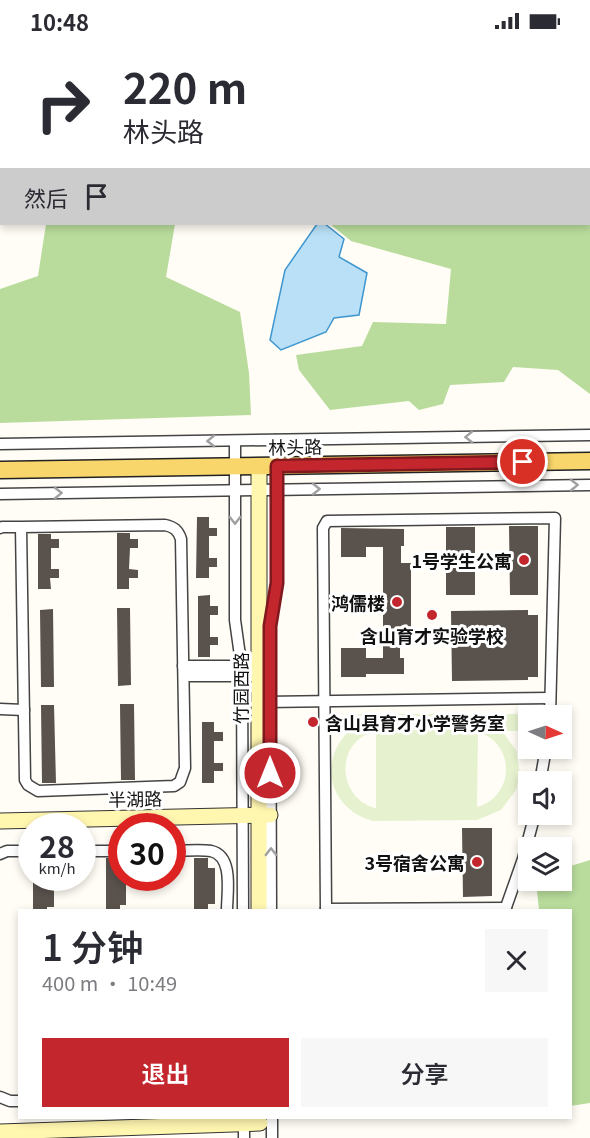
<!DOCTYPE html>
<html lang="zh">
<head>
<meta charset="utf-8">
<style>
  :root { --surface:#fff; --page:#f7f7f7; --text:#2b2b33; --muted:#7c7c81; --accent:#c4262e }
  body { margin:0; font-family:Georgia,"Noto Sans SC",serif; background:var(--page); color:var(--text); height:100vh; display:flex; flex-direction:column; font-size:22px; white-space:nowrap }
  * { box-sizing:border-box; margin:0 }
  p { font-size:20px; color:var(--muted) }
  .icon { flex:none; width:33px; height:33px; fill:none; stroke:currentColor; stroke-width:2; stroke-linecap:round; stroke-linejoin:round }
  .map { position:relative; flex:1; overflow:hidden }
  .panel { position:absolute; left:18px; top:867px; width:554px; height:210px; display:flex; flex-direction:column; background:var(--surface); border-radius:0px; box-shadow:0 3px 9px #0003 }
  .panel>* { flex:none }
  .banner { position:absolute; left:0px; top:0px; width:591px; height:183px; box-shadow:0 3px 9px #0003; background:#fff; color:var(--text); overflow:hidden }
  .needle { width:39px; rotate:93deg }
  .controls { position:absolute; left:518px; top:663px; display:grid; gap:12px }
  .controls a { display:grid; place-items:center; width:54px; height:54px; border-radius:0px; background:var(--surface); box-shadow:0 3px 9px #0003; font-size:30px }
  .speed { position:absolute; left:18px; top:771px; display:flex; gap:12px; font-size:30px; font-weight:700; text-align:center }
  .speed>* { display:grid; place-content:center; width:78px; height:78px; border-radius:50%; background:var(--surface); box-shadow:0 3px 9px #0003; line-height:1 }
  .speed small { font-size:15px; font-weight:400 }
  .speed .limit { border:9px solid #d22; background:#fff; color:#111 }
  .pin { position:absolute; display:grid; place-items:center; width:51px; height:51px; color:#fff; margin:-26px; border:3px solid #fff; border-radius:50%; box-shadow:0 2px 6px #0007 }
  .me { position:absolute; width:66px; margin:-33px; rotate:0deg; stroke-linejoin:round; filter:drop-shadow(0 0 4px #0008) }
  .turn { display:flex; align-items:center; gap:21px; height:126px; padding:0 24px; font-size:27px }
  .turn .icon { width:78px; height:78px; stroke-width:2.5 }
  .turn b { display:block; font-size:42px; line-height:51px }
  .then { display:flex; align-items:center; height:57px; padding:0 24px; background:#0003; gap:12px; font-size:22px }
  .round { display:grid; place-items:center; flex:none; width:63px; height:63px; border-radius:0px; background:var(--page) }
  .head { display:flex; align-items:center; justify-content:space-between; height:102px; padding:0 24px }
  h1 { font-size:36px; font-weight:600; line-height:45px }
  .action { display:flex; gap:12px; margin-top:auto; padding:12px 24px }
  .action a { flex:1; height:69px; border-radius:0px; background:var(--accent); color:#fff; font-size:24px; font-weight:600; line-height:69px; text-align:center }
  .action a+a { background:var(--page); color:var(--text) }
  .status { display:flex; justify-content:space-between; align-items:center; height:42px; padding:0 30px; background:var(--surface); direction:ltr }
  .status svg { height:16px; fill:currentColor }
  .map>svg:first-child { display:block }
  .forest { fill:#b9dc9c }
  .pitch { fill:#e6f2cf; fill-rule:evenodd }
  .water { fill:#b9e0f7; stroke:#3f96cf; stroke-width:1.5 }
  .building { fill:#5a524d }
  .lines { fill:none; stroke-linecap:round; stroke-linejoin:round }
  .street-casing { stroke:#444; stroke-width:13 }
  .secondary-casing { stroke:#333; stroke-width:17 }
  .primary-casing { stroke:#222; stroke-width:19 }
  .street { stroke:#fff; stroke-width:10 }
  .secondary { stroke:#fff6b0; stroke-width:15 }
  .primary { stroke:#f9d66b; stroke-width:16 }
  .oneway { stroke:#a0a0a0 }
  .route-casing { stroke:#7f191e; stroke-width:15 }
  .route { stroke:#c4262e; stroke-width:10 }
  .poi-dot { fill:#c4262e; stroke:#fff; stroke-width:2 }
  .labels { text-anchor:middle; dominant-baseline:central; stroke-width:6; stroke-linejoin:round; paint-order:stroke }
  .street-label { font-size:18px; fill:#111; stroke:#fff }
  .poi-label { font-size:18px; font-weight:bold; fill:#111; stroke:#fff; text-anchor:end }
</style>
</head>
<body>
<div class="status"><b>10:48</b><svg viewBox="0 0 49 12"><path d="M0 12V9h3v3zM5 12V6h3v6zM10 12V3h3v9zM15 12V0h3v12zM26 1h20v11H26zM47 4h2v5h-2z"/></svg></div>
<div class="map">
<svg width="590" height="1096" viewBox="0 0 590 1096">
  <rect width="100%" height="100%" fill="#fffdf5"/>
  <g class="forest">
    <path d="M14,0H313L15,2Z"/>
    <path d="M590,99V352L558,328L513,325L504,340L450,343L443,362L419,368L409,359L330,368L299,328L296,313L362,304L373,280L446,282L451,227L351,199L330,182H590Z"/>
    <path d="M46,182H175L166,235L240,270L249,331L251,373L0,381V247L38,234Z"/>
    <path d="M590,818V1061L570,1064V868H539L536,839L561,838V827Z"/>
  </g>
  <path class="pitch" d="M358,672H531L528,674V689H502L516,708L520,732L516,748L501,768L477,778L373,779C325,766 316,710 358,682ZM376,689V766H375C336,755 335,698 376,689ZM478,690C516,701 515,755 477,765Z"/>
  <path class="water" d="M317,182H325L344,197L339,215L367,231L359,273L334,276L326,290L281,308L270,298L285,228Z"/>
  <g class="building">
    <path d="M197,475H209V486H217V494H209V516H217V525H209V536H196Z"/>
    <path d="M509,484H538V553H510Z"/>
    <rect x="446" y="485" width="29" height="68"/>
    <path d="M341,486L404,487V504H401V521H411V598H400V616H404V632H366V635H341V606H366V616H383V505H366V515H341Z"/>
    <path d="M117,491H130V497H138V506H130L129,527L138,528V536H129V547H117Z"/>
    <path d="M38,492H51V497H59V506H51V527H59V536H50L51,547H38Z"/>
    <path d="M210,553V564H218V573H210V595H218V603H210V615H198V554Z"/>
    <path d="M117,566H130L131,643L118,644Z"/>
    <path d="M53,567L54,645H41L40,568Z"/>
    <path d="M528,568V573H538V635H528V638L452,639L451,569Z"/>
    <path d="M120,662H134L135,738H121Z"/>
    <path d="M41,663H54L56,741H42Z"/>
    <path d="M202,680H214V690H223V699H214V721H223V729H214V741H202Z"/>
    <path d="M462,786H492V854L463,855Z"/>
    <path d="M106,816H120L122,836H126V863H120V868H106Z"/>
    <path d="M194,816H208V826H215V862H208V868H194Z"/>
    <path d="M33,836H54V865H47V868H33Z"/>
  </g>
  <g class="lines">
    <defs>
      <g id="street">
        <path d="M235,399V578L242,628L243,868"/>
        <path d="M0,402L590,393"/>
        <path d="M0,452L590,443"/>
        <path d="M0,486L2,485H21L165,483C174,485 178,488 181,497L185,726L180,740L174,744L38,749L28,743L25,738L21,485"/>
        <path d="M183,624H259"/>
        <path d="M184,634H259"/>
        <path d="M266,660L550,656"/>
        <path d="M0,667L24,668"/>
        <path d="M540,740L546,706"/>
        <path d="M82,809H122"/>
        <path d="M172,809C185,809 199,807 211,809C234,814 227,851 227,868"/>
        <path d="M0,812L7,809H32"/>
        <path d="M326,867L506,866"/>
        <path d="M271,868L270,584L277,541L276,398"/>
        <path d="M326,868L323,486L327,479L555,476L550,674"/>
        <path d="M505,868L523,817L535,772"/>
        <path d="M0,1055L10,1059H20"/>
        <path d="M244,1076V1096"/>
        <path d="M272,1076V1096"/>
      </g>
      <g id="secondary">
        <path d="M259,424V868"/>
        <path d="M0,779L270,773"/>
        <path d="M0,1090L260,1081"/>
      </g>
      <path id="primary" d="M0,428L590,419"/>
    </defs>
    <use href="#street" class="street-casing"/>
    <use href="#secondary" class="secondary-casing"/>
    <use href="#primary" class="primary-casing"/>
    <use href="#street" class="street"/>
    <use href="#secondary" class="secondary"/>
    <use href="#primary" class="primary"/>
  </g>
  <defs><path id="oneway-chevron" d="M-2-3.5L2.5 0L-2 3.5" fill="none" stroke-width="1.6" stroke-linecap="round" stroke-linejoin="round" transform="scale(1.5)"/></defs>
  <g class="oneway">
    <use href="#oneway-chevron" transform="translate(469 395) rotate(179)"/>
    <use href="#oneway-chevron" transform="translate(211 399) rotate(179)"/>
    <use href="#oneway-chevron" transform="translate(574 443) rotate(-1)"/>
    <use href="#oneway-chevron" transform="translate(316 447) rotate(-1)"/>
    <use href="#oneway-chevron" transform="translate(58 451) rotate(-1)"/>
    <use href="#oneway-chevron" transform="translate(235 478) rotate(90)"/>
    <use href="#oneway-chevron" transform="translate(271 810) rotate(-90)"/>
  </g>
  <g class="lines">
    <defs>
      <path id="route" d="M270,731V584L277,541V424L523,420"/>
    </defs>
    <use href="#route" class="route-casing"/>
    <use href="#route" class="route"/>
  </g>
  <g class="poi-dot">
    <circle cx="524" cy="518" r="6"/>
    <circle cx="397" cy="560" r="6"/>
    <circle cx="432" cy="573" r="6"/>
    <circle cx="313" cy="680" r="6"/>
    <circle cx="477" cy="820" r="6"/>
  </g>
  <g class="labels">
    <g class="street-label">
      <text transform="translate(295 404) rotate(-1)">林头路</text>
      <text transform="translate(240 646) rotate(-90)">竹园西路</text>
      <text transform="translate(135 756) rotate(-1)">半湖路</text>
    </g>
    <g class="poi-label">
      <text x="512" y="518">1号学生公寓</text>
      <text x="385" y="560">鸿儒楼</text>
      <text x="432" y="593" text-anchor="middle">含山育才实验学校</text>
      <text x="325" y="680" text-anchor="start">含山县育才小学警务室</text>
      <text x="465" y="820">3号宿舍公寓</text>
    </g>
  </g>
</svg>
<div class="controls">
<a><svg class="needle" viewBox="-14 -14 28 28"><path d="M0-13l5 13h-10z" fill="#e53935"/><path d="M0 13l5-13h-10z" fill="#7c7c81"/></svg></a>
<a><svg class="icon" aria-label="sound" viewBox="0 0 24 24"><path d="M4 9h4l5-4v14l-5-4H4zM17 9q2 3 0 6"/></svg></a>
<a><svg class="icon" aria-label="layers" viewBox="0 0 24 24"><path d="M12 4l9 5-9 5-9-5zM3 14l9 5 9-5"/></svg></a>
</div>
<div class="speed"><div>28<small>km/h</small></div><div class="limit">30</div></div>
<div class="pin" style="left:523px;top:420px;background:#d93025"><svg class="icon" aria-label="arrive" viewBox="0 0 24 24"><path d="M6 21V4h12l-3 4 3 4H6"/></svg></div>
<svg class="me" style="left:270px;top:731px" viewBox="-20 -20 40 40"><circle r="17" fill="#c4262e" stroke="#fff" stroke-width="3"/><path d="M0-11L8 9 0 5-8 9z" fill="#fff"/></svg>
<div class="banner">
<div class="turn"><svg class="icon" aria-label="right" viewBox="0 0 24 24"><path d="M7 20v-9h11M14 6l5 5-5 5"/></svg><div><b>220 m</b>林头路</div></div>
<div class="then">然后<svg class="icon" aria-label="arrive" viewBox="0 0 24 24"><path d="M6 21V4h12l-3 4 3 4H6"/></svg></div>
</div>
<section class="panel">
<div class="head"><div><h1>1 分钟</h1><p>400 m · 10:49</p></div><a class="round"><svg class="icon" aria-label="close" viewBox="0 0 24 24"><path d="M6 6l12 12M18 6L6 18"/></svg></a></div>
<div class="action"><a>退出</a><a>分享</a></div>
</section>
</div>
</body>
</html>
